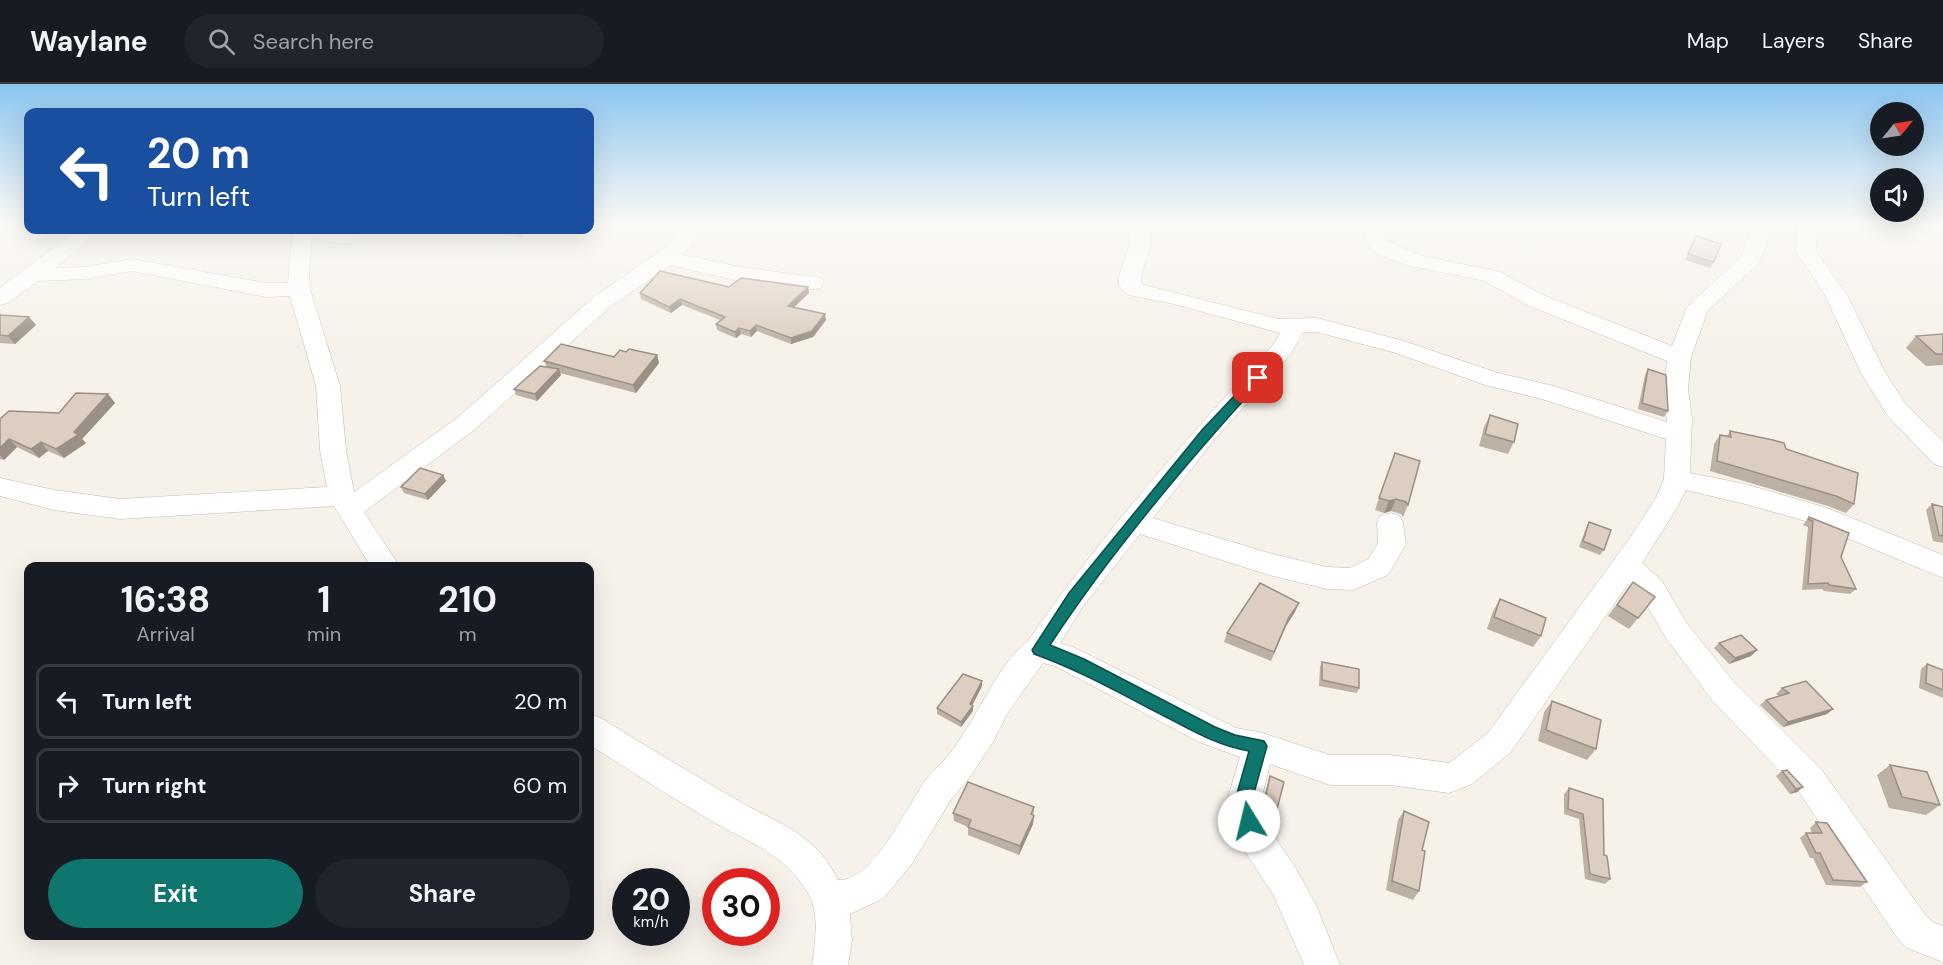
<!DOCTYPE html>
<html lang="en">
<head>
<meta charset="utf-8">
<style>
  :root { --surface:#171b24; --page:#20242c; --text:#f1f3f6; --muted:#9ea1a6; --line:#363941; --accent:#0f766e }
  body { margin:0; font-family:"DM Sans",sans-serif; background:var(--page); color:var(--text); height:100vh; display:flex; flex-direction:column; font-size:22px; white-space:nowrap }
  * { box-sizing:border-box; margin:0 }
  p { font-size:20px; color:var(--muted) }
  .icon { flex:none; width:33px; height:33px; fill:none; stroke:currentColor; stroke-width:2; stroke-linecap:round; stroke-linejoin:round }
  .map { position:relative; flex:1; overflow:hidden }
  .details { position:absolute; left:24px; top:478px; width:570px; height:378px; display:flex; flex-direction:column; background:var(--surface); border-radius:12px; box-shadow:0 6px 24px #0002 }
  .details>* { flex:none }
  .top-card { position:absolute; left:24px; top:24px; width:570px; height:126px; border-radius:12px; box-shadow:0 6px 24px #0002; background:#1a4fa0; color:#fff; overflow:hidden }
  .needle { width:39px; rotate:60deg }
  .buttons { position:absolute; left:1870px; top:18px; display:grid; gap:12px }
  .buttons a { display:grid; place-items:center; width:54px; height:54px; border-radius:50%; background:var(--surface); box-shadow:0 6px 24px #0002; font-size:30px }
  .speed { position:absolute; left:612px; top:784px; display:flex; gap:12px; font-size:30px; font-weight:700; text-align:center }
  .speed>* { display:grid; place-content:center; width:78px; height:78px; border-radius:50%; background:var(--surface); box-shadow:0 6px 24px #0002; line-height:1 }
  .speed small { font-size:15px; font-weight:400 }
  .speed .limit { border:9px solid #d22; background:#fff; color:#111 }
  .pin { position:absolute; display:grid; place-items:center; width:51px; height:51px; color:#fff; margin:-26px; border-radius:12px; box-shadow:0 3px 9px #0006 }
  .me { position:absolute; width:66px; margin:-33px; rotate:351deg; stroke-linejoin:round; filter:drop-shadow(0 0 4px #0008) }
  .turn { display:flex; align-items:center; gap:21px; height:126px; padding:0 24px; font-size:27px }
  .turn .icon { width:78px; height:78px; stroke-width:2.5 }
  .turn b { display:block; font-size:42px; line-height:51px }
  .eta { display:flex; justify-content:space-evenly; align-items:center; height:102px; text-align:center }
  .eta b { font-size:36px; font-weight:700; line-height:42px }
  .button { display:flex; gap:12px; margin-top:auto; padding:12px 24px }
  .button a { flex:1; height:69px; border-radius:36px; background:var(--accent); color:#fff; font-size:24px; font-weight:700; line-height:69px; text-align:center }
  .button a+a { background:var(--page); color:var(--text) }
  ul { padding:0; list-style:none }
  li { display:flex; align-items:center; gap:18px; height:75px; margin:0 12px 9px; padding:0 12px; border:3px solid var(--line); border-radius:12px }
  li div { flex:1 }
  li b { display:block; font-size:22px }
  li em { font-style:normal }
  header { display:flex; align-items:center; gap:36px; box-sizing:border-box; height:84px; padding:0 30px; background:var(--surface); border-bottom:2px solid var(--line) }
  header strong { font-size:28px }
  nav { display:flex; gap:33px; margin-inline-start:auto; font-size:21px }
  .search { width:420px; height:54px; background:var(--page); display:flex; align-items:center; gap:15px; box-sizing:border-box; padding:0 21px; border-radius:33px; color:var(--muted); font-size:22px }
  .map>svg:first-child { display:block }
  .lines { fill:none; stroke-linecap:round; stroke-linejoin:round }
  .minor-casing { stroke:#c6baad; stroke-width:1 }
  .minor { fill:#fff; fill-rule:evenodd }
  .wall { fill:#bdb1a5 }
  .shaded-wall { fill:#9a9086 }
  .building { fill:#dccec0; stroke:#9a9086; stroke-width:1.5 }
  .route { fill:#0f766e; stroke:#0a4d48; stroke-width:1.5 }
</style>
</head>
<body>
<header>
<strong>Waylane</strong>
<div class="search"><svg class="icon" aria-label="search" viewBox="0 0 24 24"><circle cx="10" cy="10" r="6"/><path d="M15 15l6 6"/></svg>Search here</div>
<nav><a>Map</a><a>Layers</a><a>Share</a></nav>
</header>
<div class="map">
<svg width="1943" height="881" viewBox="0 0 1943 881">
  <rect width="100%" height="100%" fill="#f6f1e9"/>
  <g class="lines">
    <defs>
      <g id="minor">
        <path d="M685,141H705L683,171L741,183L813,193L821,194L824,199L821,204C790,211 704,189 671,181L610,223L474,346L364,428L400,483H371L334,422L120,435L54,426L0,412V394L54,406L120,415L327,403L320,366L316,302L290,212L266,213L132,187L85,195L38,197L8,219L0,221V204L77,146H99L55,184L85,183L132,175L266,199H288L293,146H328L340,148L344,146H368C356,167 331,158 312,154L309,187L310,205L340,302L346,366L354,408L457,334L594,213L669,161Z"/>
        <path d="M1131,141H1151V158L1141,193V199L1144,201L1279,235L1317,234L1404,257L1498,289L1554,302L1667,338L1664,305L1667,277L1527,221L1485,197L1406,181L1380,171L1369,163L1361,141H1381L1385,156L1418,171L1500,188L1543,211L1672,262L1687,223L1741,173L1754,141H1774L1758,180L1708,226L1691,273L1688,305L1692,334L1690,389L1745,400L1827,424L1943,471V494L1809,438L1745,420L1686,406L1677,424L1642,479L1662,497L1686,538L1734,598L1821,685L1924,829L1932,838L1943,842V878L1907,864L1898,855L1797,705L1712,616L1666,554L1642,513L1628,500L1510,669L1472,700L1449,709L1390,701H1330L1270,680L1260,720L1270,746L1297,786L1317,823L1340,881H1304L1273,810L1244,766L1226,720L1240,673L1199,658L1055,582L1043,579L1007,630L993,658L970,693L952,714L913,778L884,814L850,830L852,856L848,881H812C815,858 820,830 808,809C785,769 747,758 710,736C669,712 629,686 590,661V630L601,634C644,661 688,687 732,713C774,739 814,746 838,796C875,798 908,718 928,693C934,686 941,680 947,673C956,663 963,650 970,639C987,612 1002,577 1028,557C1100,452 1185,356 1272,262L1280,249L1174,220L1129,211L1122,206L1119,201V193L1130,158ZM1303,248H1317L1396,269L1485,301L1542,315L1666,355L1664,395L1656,414L1629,455L1488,649L1449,679L1390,671H1330L1259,648L1236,644L1073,563L1060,559L1084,521L1140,450L1269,491L1327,505L1353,506L1388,491L1406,460L1403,439L1400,432L1390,429L1380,432L1377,439L1378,459L1368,475L1350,484L1327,483L1269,469L1153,434L1215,355L1290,271Z"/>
        <path d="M1797,141H1817L1816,167L1847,211L1885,288L1905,319L1943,358V383L1934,380L1887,331L1861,289L1825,211L1796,167Z"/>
        <path d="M1912,141H1943V152L1915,145Z"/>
      </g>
    </defs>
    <use href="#minor" class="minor-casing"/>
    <use href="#minor" class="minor"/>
  </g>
  <g class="wall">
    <path d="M479,146H523L520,154Z"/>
    <path d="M1696,152L1714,178L1710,184L1685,176Z"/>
    <path d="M729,203H808L809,209L794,223L826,236L813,253L791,260L757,247L751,253L741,250L736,254L717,246L716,240L720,236L682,221L671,229L641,215L640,209Z"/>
    <path d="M0,231L29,233L36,241L15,260L0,259Z"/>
    <path d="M1943,250V281L1926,282L1906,264L1916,252Z"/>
    <path d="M626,268L657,271L659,279L636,309L560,289L561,291L537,317L516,311L514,305L547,283L544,277L614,273Z"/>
    <path d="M1648,285L1668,327L1664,333L1638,325L1645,291Z"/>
    <path d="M108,310L115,319L82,355L86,359L64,374L48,367L39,374L17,363L4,376L0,375V335L59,329Z"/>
    <path d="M1490,331L1514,358L1508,370L1479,362L1484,343Z"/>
    <path d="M1730,347L1786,365L1854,420L1846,429L1828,422L1710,387L1714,360L1720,351L1727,352Z"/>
    <path d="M1395,369L1408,421L1403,433L1401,430L1391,427L1384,429L1375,426Z"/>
    <path d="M443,391L446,397L428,416L404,409L401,403Z"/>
    <path d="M1932,420L1943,423V459L1933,457L1926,426Z"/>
    <path d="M1809,433L1841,473L1856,505L1850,510L1824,507L1822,505L1802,506L1808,443L1803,441Z"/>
    <path d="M1589,438L1604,466L1600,471L1579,463L1586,444Z"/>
    <path d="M1633,498L1655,513L1629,545L1608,532Z"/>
    <path d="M1500,515L1541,552L1533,563L1487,545L1493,527Z"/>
    <path d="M1295,528L1286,542L1271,577L1224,558L1227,549Z"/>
    <path d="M1719,559L1757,566L1751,572L1729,580L1714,564Z"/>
    <path d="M1322,578L1359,604L1357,609L1319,602L1320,583Z"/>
    <path d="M1927,580L1943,586V614L1919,604L1921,585Z"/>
    <path d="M982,602L972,621L973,622V627L961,643L937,630V624Z"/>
    <path d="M1782,604L1833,625L1827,630L1783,643L1760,621L1766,616L1779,612L1776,610Z"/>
    <path d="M1552,617L1596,665L1587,676L1538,657L1544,628Z"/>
    <path d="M1890,681L1940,721L1926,731L1889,724L1877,691Z"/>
    <path d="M1782,687L1803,703L1797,708L1790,710L1776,692Z"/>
    <path d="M1270,692L1277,725L1275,730L1265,727L1262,720Z"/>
    <path d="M1569,704L1603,715L1604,771L1610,795L1605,800L1585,795L1579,735L1564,730V710Z"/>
    <path d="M1034,723L1033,740L1019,771L968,751V743L954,737L953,729Z"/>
    <path d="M1404,727L1422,766L1419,807L1413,816L1386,806L1398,736Z"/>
    <path d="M1816,738L1867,798L1860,803L1826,801L1813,774H1810L1800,754L1806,749H1812L1810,744Z"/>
  </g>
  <g class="shaded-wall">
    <path d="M519,146H523L520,154L518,148Z"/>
    <path d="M808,203L809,209L789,228L788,222Z"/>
    <path d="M680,215L682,221L671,229L669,223Z"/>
    <path d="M825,230L826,236L813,253L791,260V254Z"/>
    <path d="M29,233L36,241L15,260L8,252Z"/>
    <path d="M756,241L757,247L751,253L750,247Z"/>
    <path d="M739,244L741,250L736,254L735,248Z"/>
    <path d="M657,271L659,279L636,309L633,301Z"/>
    <path d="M559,285L561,291L537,317L535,310Z"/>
    <path d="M108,310L115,319L82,355L86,359L64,374L56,365L74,348Z"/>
    <path d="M9,355L17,363L4,376L0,371V364Z"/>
    <path d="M41,358L48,367L39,374L31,365Z"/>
    <path d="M443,391L446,397L428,416L425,410Z"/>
    <path d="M1396,415L1391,427L1384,429L1389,417Z"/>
    <path d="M1299,519L1295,528L1286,542L1271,577L1289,533Z"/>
    <path d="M1757,566L1751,572L1729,580L1735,574Z"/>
    <path d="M982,597V602L970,626V620Z"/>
    <path d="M973,622V627L961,643V638Z"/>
    <path d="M1833,625L1827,630L1783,643L1788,638Z"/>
    <path d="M1803,703L1797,708L1790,710L1796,705Z"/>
    <path d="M1034,732L1033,740L1019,771L1020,762Z"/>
  </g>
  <g class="building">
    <path d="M504,146H519L518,148Z"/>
    <path d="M1696,152L1721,160L1714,178L1688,170Z"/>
    <path d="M660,187L729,203L741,194L808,203L788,222L825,230L812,247L791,254L756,241L750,247L739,244L735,248L716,240L725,233L680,215L669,223L640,209Z"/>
    <path d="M0,231L29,233L8,252L0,251Z"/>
    <path d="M1943,250V270H1936L1916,252Z"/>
    <path d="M561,260L614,273L620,266L626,268L629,265L657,271L633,301L544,277Z"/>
    <path d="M540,282L559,285L535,310L514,305Z"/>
    <path d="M1648,285L1666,291L1668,327L1642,319Z"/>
    <path d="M76,309L108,310L74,348L78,351L56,365L41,358L31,365L9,355L0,364V335L9,327L59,329Z"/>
    <path d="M1490,331L1518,340L1514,358L1485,350Z"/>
    <path d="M1730,347L1773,356L1784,359L1786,365L1858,389L1854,420L1836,412L1717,377L1720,351L1731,353Z"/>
    <path d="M1395,369L1420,377L1408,421L1406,418L1396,415L1389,417L1379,414Z"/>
    <path d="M420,384L443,391L425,410L401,403Z"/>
    <path d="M1932,420L1943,423V452L1939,451Z"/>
    <path d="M1809,433L1849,449L1841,473L1856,505L1829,501L1828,499L1808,500L1813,437L1808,435Z"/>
    <path d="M1589,438L1611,446L1604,466L1583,457Z"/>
    <path d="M1633,498L1655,513L1638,534L1617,521Z"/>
    <path d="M1260,499L1299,519L1289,533L1274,568L1227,549Z"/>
    <path d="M1500,515L1546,534L1541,552L1494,533Z"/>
    <path d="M1741,551L1757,566L1735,574L1719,559Z"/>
    <path d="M1322,578L1359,585V604L1322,596Z"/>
    <path d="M1927,580L1943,586V606L1926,599Z"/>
    <path d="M963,590L982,597L970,620L973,622L961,638L937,624Z"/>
    <path d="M1806,597L1833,625L1788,638L1766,616L1789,609L1782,604Z"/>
    <path d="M1552,617L1601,636L1596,665L1546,646Z"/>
    <path d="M1890,681L1927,688L1940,721L1902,713Z"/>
    <path d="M1787,686L1803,703L1796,705L1782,687Z"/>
    <path d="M1270,692L1284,698L1277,725L1267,721L1265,715Z"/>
    <path d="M968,698L1034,723L1031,730L1034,732L1020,762L968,743L971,736L953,729Z"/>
    <path d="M1569,704L1603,715L1604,771L1607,772L1610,795L1590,790L1583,730L1568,725Z"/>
    <path d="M1404,727L1429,738L1422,766L1425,767L1419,807L1392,797Z"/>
    <path d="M1816,738L1827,739L1867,798L1833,796L1820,769H1816L1806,749H1822Z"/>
  </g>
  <linearGradient id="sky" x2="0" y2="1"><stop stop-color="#8bc5ef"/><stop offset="0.53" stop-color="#fbf9f5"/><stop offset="1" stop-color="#fbf9f5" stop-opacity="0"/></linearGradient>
  <rect width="1943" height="264" fill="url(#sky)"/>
  <path class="route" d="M1258,290L1262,291V296C1188,377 1110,469 1050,561L1084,575L1215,643L1235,651L1264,657L1267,662L1251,720L1258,737L1255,743L1249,745L1243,743L1234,720L1249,667C1218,662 1191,646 1164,632C1121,610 1079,586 1034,570L1032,566L1069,509L1202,346L1254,291Z"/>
</svg>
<div class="buttons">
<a><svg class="needle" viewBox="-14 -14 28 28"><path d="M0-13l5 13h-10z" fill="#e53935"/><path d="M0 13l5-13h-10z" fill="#9ea1a6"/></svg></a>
<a><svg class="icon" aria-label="sound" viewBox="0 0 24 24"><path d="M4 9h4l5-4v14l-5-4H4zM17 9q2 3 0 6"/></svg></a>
</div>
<div class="speed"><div>20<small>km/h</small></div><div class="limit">30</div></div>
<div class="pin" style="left:1258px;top:294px;background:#d93025"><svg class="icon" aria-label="arrive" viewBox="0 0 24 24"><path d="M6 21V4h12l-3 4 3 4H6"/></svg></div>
<svg class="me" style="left:1249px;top:737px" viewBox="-20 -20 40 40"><circle r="19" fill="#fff"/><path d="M0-13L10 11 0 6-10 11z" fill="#0f766e"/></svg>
<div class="top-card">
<div class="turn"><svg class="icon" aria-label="left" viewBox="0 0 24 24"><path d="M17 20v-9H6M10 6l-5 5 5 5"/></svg><div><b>20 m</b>Turn left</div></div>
</div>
<section class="details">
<div class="eta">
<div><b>16:38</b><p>Arrival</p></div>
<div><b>1</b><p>min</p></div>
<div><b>210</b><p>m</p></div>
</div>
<ul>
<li><svg class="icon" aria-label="left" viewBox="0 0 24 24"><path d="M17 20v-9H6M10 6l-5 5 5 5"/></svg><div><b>Turn left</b></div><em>20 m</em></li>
<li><svg class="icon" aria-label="right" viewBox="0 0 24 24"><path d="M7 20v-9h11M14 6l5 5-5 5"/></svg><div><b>Turn right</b></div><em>60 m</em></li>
</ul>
<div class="button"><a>Exit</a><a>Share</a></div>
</section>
</div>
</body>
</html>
